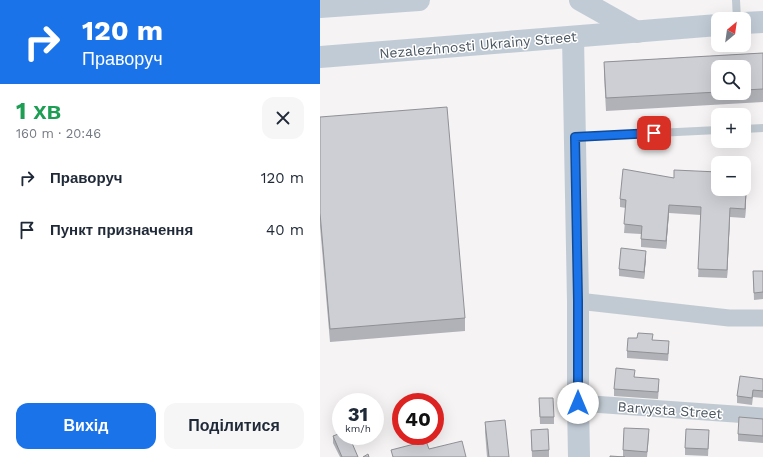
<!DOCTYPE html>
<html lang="uk">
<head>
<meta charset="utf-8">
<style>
  :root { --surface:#fff; --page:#f6f6f7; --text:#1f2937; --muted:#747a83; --accent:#1a73e8 }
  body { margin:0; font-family:"Work Sans",sans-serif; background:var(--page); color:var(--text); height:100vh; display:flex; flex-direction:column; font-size:15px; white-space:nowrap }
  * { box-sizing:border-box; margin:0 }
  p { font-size:13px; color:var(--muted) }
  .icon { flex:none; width:22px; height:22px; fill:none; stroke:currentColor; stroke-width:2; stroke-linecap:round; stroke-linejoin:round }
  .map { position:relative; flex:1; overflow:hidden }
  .side { display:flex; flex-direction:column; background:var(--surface); width:320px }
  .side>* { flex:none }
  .guide { background:#1a73e8; color:#fff; overflow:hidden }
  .needle { width:26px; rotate:29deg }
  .fabs { position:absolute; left:391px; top:12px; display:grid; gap:8px }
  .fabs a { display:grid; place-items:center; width:40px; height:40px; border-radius:8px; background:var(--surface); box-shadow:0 4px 16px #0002; font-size:20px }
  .speed { position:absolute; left:12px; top:393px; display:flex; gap:8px; font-size:20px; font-weight:700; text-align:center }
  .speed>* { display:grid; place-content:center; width:52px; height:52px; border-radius:50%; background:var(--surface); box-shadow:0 4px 16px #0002; line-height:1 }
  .speed small { font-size:10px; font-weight:400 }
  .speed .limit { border:6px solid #d22; background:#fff; color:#111 }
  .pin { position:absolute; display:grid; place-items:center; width:34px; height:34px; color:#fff; margin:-17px; border-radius:8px; box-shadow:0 2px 6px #0006 }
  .me { position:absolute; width:44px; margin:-22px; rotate:0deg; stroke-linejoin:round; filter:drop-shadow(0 0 3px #0008) }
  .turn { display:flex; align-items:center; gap:14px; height:84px; padding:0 16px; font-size:18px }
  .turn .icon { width:52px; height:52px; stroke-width:2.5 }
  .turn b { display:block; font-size:28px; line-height:34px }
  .round { display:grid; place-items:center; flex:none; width:42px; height:42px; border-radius:12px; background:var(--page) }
  .headline { display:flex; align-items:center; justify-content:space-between; height:68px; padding:0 16px }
  h1 { font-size:24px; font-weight:700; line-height:30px; color:#1e9e55 }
  .primary-button { display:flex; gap:8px; margin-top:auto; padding:8px 16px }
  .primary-button a { flex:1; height:46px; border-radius:12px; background:var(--accent); color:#fff; font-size:16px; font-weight:700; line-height:46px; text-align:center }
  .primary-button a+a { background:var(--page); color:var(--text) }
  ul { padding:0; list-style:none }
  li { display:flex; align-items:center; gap:12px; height:52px; padding:0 16px }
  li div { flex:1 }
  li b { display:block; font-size:15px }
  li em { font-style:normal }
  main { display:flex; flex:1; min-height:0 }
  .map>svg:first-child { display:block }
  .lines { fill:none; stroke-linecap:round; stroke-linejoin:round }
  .lane { stroke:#c1cad2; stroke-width:8 }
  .street { stroke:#c1cad2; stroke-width:17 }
  .secondary { stroke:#c1cbd6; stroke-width:22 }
  .wall { fill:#b0b2b7; fill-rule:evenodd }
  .shaded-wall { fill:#909195 }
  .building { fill:#cdcfd5; stroke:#909195 }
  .route-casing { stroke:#114b97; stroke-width:10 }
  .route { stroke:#1a73e8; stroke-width:7 }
  .labels { text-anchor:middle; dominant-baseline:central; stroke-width:3; stroke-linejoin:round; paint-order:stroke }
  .street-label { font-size:14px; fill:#4a5661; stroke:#fff }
</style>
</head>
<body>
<main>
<section class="side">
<div class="guide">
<div class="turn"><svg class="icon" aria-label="right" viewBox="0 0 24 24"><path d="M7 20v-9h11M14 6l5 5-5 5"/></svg><div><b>120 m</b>Праворуч</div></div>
</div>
<div class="headline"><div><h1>1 хв</h1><p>160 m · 20:46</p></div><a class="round"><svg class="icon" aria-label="close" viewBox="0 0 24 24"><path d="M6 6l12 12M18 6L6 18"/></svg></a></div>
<ul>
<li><svg class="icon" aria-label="right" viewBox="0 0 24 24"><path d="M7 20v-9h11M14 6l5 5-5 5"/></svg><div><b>Праворуч</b></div><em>120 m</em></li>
<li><svg class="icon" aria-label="arrive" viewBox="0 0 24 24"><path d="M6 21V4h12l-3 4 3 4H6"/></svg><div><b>Пункт призначення</b></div><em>40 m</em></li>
</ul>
<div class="primary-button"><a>Вихід</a><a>Поділитися</a></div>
</section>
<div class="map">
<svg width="443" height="457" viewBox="0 0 443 457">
  <rect width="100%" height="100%" fill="#f5f3f3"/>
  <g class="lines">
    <g class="lane">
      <path d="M416,0L417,19"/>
      <path d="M424,129L443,128"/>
      <path d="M255,137L398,130"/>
    </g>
    <g class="street">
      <path d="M258,301L409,318H443"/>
      <path d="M258,403L443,416"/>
    </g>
    <g class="secondary">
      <path d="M260,0L317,32"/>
      <path d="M0,7L99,0"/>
      <path d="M424,23L443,22"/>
      <path d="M253,37L258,301V403L259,457"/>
      <path d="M0,57L398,25"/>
    </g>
  </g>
  <g class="wall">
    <path d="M443,53V102L286,111L284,75V62ZM398,67H424V93H398Z"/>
    <path d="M0,117L145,318V331L10,342L0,226Z"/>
    <path d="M354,178L427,182L425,218L410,217L407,278L378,277L381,215L349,213L346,249L321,247V234L304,233L306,208L300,207V199Z"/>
    <path d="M326,258L324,279L299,276V269Z"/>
    <path d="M433,271H443V299L434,300Z"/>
    <path d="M333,340L349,348L348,361L307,358V351Z"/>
    <path d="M443,379V398L433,397L432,405L417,403V396Z"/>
    <path d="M339,386L338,399L294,396V389Z"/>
    <path d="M219,398L234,417V424H220Z"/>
    <path d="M443,419V443L418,441V434Z"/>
    <path d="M165,422L189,457H167L165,432Z"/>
    <path d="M211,430L229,450V457H212Z"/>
    <path d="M13,436L38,457H20L13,443Z"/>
    <path d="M329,436L327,457H290H303V450Z"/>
    <path d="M389,437L388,456L365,455V448Z"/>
  </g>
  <g class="shaded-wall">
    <path d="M427,174V182L425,218V209Z"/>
    <path d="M349,205V213L346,249V241Z"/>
    <path d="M410,208V217L407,278V270Z"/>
    <path d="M326,251V258L324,279V272Z"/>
  </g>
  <g class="building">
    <path d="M443,53V89L424,90V67H398V92L286,98L284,62Z"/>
    <path d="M127,107L145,318L10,329L0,213V117Z"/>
    <path d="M303,169L354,178V170L398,172V189H424V174H427L425,209L410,208L407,270L378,269L381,207L349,205L346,241L321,239L322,226L304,224L306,200L300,199Z"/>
    <path d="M301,248L326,251L324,272L299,269Z"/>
    <path d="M433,271H443V292L434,293Z"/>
    <path d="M318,333L333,334L332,340L349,341L348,354L307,351L308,338H317Z"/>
    <path d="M296,368L315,370L314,377L339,379L338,392L294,389Z"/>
    <path d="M420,376L443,379V391L433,390L432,398L417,396Z"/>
    <path d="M219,398H233L234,417H220Z"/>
    <path d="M419,417L443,419V436L418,434Z"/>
    <path d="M185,420L189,457H169L165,422Z"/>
    <path d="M304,428L329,429L327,452L303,450Z"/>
    <path d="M228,429L229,450L212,451L211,430Z"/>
    <path d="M366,429L389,430L388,449L365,448Z"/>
    <path d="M21,433V436H29L38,457H22L13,436Z"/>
    <path d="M106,441L109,449L142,441L146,457H73L71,450Z"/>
    <path d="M48,454L49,457H43Z"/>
    <path d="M290,456L305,457H290Z"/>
  </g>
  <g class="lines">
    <defs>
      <path id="route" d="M258,403V301L255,137L334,133"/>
    </defs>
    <use href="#route" class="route-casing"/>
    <use href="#route" class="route"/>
  </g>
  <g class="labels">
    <g class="street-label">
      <text transform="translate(158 45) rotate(-5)">Nezalezhnosti Ukrainy Street</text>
      <text transform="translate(350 410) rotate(4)">Barvysta Street</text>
    </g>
  </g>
</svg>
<div class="fabs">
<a><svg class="needle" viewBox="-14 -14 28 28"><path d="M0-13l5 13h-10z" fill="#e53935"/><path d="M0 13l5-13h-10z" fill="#747a83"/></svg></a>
<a><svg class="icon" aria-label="search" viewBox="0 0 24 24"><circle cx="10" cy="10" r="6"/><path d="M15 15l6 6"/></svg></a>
<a>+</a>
<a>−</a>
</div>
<div class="speed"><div>31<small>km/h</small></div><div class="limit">40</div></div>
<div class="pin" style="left:334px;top:133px;background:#d93025"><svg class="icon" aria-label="arrive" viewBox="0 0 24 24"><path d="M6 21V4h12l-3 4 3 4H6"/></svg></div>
<svg class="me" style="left:258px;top:403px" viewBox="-20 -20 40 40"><circle r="19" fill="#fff"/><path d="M0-13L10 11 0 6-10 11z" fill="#1a73e8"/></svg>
</div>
</main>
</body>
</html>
